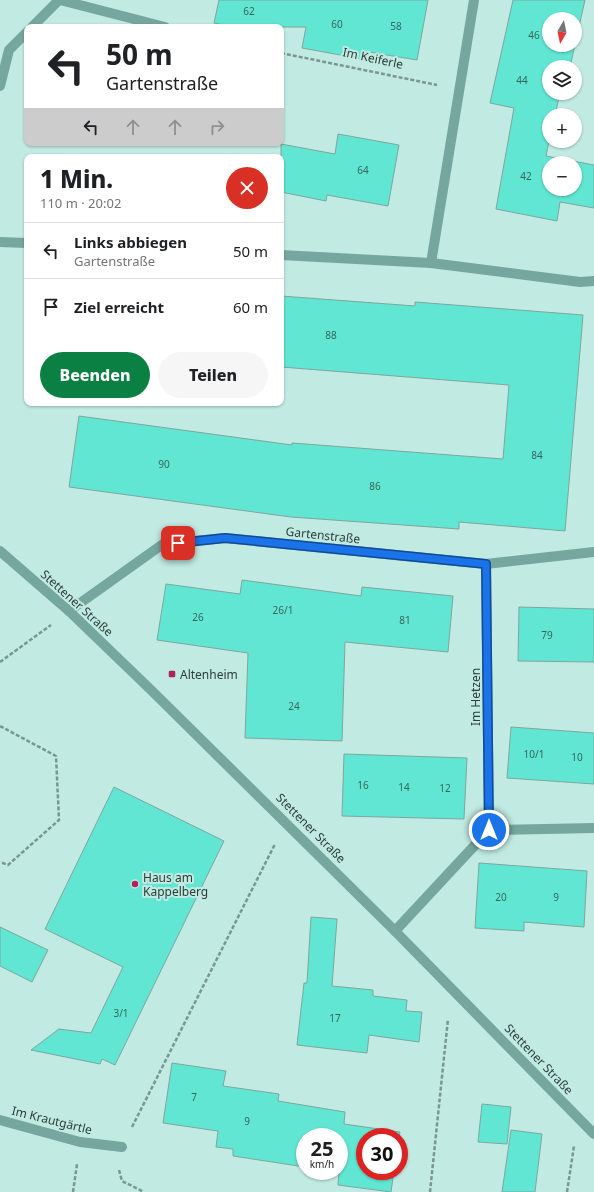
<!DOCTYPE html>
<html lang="de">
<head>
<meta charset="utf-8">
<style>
  :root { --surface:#fff; --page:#f6f6f6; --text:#202124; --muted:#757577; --line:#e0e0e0; --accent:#0b8043 }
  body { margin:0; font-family:"Noto Sans",sans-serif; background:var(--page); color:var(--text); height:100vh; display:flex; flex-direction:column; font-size:15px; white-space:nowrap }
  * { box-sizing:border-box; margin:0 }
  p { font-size:13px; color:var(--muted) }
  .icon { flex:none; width:22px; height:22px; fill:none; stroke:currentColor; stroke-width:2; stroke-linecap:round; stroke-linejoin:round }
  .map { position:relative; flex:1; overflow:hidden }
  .side { position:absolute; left:24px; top:154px; width:260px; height:252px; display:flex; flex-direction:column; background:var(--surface); border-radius:8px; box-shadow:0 1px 3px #0004 }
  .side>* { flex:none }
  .guide { position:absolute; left:24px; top:24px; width:260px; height:122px; border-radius:8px; box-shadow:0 1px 3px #0004; background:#fff; color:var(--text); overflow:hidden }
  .needle { width:26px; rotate:189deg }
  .fabs { position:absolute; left:542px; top:12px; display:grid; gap:8px }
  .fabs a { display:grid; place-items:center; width:40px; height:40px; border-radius:50%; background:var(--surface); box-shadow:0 1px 3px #0004; font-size:20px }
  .speed { position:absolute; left:296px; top:1128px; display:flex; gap:8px; font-size:20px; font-weight:700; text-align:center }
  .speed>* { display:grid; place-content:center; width:52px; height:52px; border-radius:50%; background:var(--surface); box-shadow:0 1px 3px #0004; line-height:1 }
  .speed small { font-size:10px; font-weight:400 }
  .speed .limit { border:6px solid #d22; background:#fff; color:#111 }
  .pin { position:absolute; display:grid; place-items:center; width:34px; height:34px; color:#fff; margin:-17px; border-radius:8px; box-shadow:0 2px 6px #0006 }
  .me { position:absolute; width:44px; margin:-22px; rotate:0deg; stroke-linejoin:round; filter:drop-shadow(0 0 3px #0008) }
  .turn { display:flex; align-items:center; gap:14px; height:84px; padding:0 16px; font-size:18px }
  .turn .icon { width:52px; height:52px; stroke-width:2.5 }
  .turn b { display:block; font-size:28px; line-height:34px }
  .lanes { display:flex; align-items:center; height:38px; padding:0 16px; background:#0003; justify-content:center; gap:20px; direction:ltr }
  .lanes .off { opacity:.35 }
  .round { display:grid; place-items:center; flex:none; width:42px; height:42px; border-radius:21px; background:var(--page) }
  .headline { display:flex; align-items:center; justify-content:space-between; height:68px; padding:0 16px }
  h1 { font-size:24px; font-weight:800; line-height:30px }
  .primary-button { display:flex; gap:8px; margin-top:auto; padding:8px 16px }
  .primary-button a { flex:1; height:46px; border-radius:24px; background:var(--accent); color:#fff; font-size:16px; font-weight:800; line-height:46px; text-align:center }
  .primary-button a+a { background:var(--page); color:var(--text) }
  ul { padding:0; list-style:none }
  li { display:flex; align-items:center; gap:12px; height:56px; padding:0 16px; border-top:1px solid var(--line) }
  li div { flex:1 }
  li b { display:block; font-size:15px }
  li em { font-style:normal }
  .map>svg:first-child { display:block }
  .building { fill:#60e6d2; stroke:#7ea69e; fill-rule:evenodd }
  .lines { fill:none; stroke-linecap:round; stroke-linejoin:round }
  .path { stroke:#799791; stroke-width:2.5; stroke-dasharray:4 2; stroke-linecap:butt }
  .street { stroke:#75a79e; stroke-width:10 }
  .route-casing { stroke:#114b97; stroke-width:10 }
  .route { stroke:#1a73e8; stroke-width:7 }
  .poi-dot { fill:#b0225c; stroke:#c0eae2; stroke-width:1.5 }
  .labels { text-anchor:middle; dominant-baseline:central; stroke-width:4; stroke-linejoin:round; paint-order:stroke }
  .number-label { font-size:10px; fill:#38665f }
  .street-label { font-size:12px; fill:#2b3c39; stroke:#c0eae2 }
  .poi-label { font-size:12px; fill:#2b3c39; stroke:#c0eae2; text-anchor:start }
</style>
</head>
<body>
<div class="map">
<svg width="594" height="1192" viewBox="0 0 594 1192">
  <rect width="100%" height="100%" fill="#c0eae2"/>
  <g class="building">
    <path d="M219,0H428L417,60L363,51L362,59L302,48L306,27H234L214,23Z"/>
    <path d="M513,0H585L570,67H549V93H560L555,115H549V141L546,156L594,165V208L560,202L557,221L496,209L514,108L490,103ZM549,19H575V45H549ZM549,163H575V189H549Z"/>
    <path d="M338,134L399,145L388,206L327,195L326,201L281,192V144L335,154Z"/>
    <path d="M281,296L415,306V302L583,315L565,531L459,522V529L291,517L69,487L79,416L292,445V443L503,459L509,385L281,367Z"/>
    <path d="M242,580L361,596L362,587L453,596L448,652L345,642L342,741L245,738L248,653L157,640L166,584L240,594Z"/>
    <path d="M519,607L594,609V662L518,661Z"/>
    <path d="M511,727L594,733V784L507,778Z"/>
    <path d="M344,754L467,758L464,819L342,816Z"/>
    <path d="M114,787L224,841L115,1065L102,1059L100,1064L31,1050L59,1029L91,1033L123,967L45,929Z"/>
    <path d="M479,863L587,871L584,927L524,922V931L475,928Z"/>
    <path d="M311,917L337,919L332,986L373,990V996L407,1000L406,1011L422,1012L419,1042L369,1035L367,1053L297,1045L304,983H307Z"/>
    <path d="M0,927L48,950L32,982L0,966Z"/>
    <path d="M172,1063L226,1071L223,1086L279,1094L278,1101L345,1112L344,1124L400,1132L399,1137H365V1171H394L391,1192L338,1185L339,1172L330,1171H339V1137H305V1167L233,1156V1149L216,1147L218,1131L163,1123Z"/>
    <path d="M482,1104L511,1107L507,1144L478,1142Z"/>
    <path d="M511,1130L542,1134L535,1192H502Z"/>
  </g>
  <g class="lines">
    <g class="path">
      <path d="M281,53L437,85"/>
      <path d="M0,662L51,625"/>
      <path d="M0,726L56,756L59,820L8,865L0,862"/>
      <path d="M132,1127L275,844"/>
      <path d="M119,1170L122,1181L144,1192"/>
      <path d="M73,1192L77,1164"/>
      <path d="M430,1192L448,1019"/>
      <path d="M567,1192L574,1146"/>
    </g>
    <g class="street">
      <path d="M60,0L165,27"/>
      <path d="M32,27L59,0"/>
      <path d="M0,86L9,50L27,32"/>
      <path d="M0,242L27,243"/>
      <path d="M281,255L431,263L580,282L594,281"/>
      <path d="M431,263L474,0"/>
      <path d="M0,551L69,611L150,689L395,931L594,1134"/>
      <path d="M486,564L489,830"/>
      <path d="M69,611L163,544L225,538L486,564L594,552"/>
      <path d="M395,931L489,830L594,828"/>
      <path d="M0,1120L80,1142L122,1147"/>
    </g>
  </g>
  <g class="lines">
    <defs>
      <path id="route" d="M178,543L225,538L486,564L489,830"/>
    </defs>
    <use href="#route" class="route-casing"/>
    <use href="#route" class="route"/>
  </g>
  <g class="poi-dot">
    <rect x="168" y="670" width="8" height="8" rx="2"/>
    <circle cx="135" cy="884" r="4"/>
  </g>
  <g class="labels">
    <g class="number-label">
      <text x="249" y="11">62</text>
      <text x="337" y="24">60</text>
      <text x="396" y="26">58</text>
      <text x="534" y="35">46</text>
      <text x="522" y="80">44</text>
      <text x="363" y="170">64</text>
      <text x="526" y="176">42</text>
      <text x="331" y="335">88</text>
      <text x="537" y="455">84</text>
      <text x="164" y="464">90</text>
      <text x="375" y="486">86</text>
      <text x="283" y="610">26/1</text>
      <text x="198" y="617">26</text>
      <text x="405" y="620">81</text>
      <text x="547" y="635">79</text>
      <text x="294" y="706">24</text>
      <text x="534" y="754">10/1</text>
      <text x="577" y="757">10</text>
      <text x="363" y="785">16</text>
      <text x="404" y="787">14</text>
      <text x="445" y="788">12</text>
      <text x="501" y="897">20</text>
      <text x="556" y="897">9</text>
      <text x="121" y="1013">3/1</text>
      <text x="335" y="1018">17</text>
      <text x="194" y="1097">7</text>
      <text x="247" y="1121">9</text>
    </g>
    <g class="street-label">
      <text transform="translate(373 58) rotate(12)">Im Keiferle</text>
      <text transform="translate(323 535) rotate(6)">Gartenstraße</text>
      <text transform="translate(77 603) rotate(42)">Stettener Straße</text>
      <text transform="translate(475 697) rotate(-90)">Im Hetzen</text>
      <text transform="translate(311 828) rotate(45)">Stettener Straße</text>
      <text transform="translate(539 1059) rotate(46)">Stettener Straße</text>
      <text transform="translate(52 1120) rotate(14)">Im Krautgärtle</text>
    </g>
    <g class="poi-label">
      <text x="180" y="674">Altenheim</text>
      <text x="143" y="877">Haus am<tspan x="143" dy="14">Kappelberg</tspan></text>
    </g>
  </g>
</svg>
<div class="fabs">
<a><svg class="needle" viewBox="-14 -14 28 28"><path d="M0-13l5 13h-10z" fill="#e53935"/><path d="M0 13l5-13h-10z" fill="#757577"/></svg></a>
<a><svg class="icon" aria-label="layers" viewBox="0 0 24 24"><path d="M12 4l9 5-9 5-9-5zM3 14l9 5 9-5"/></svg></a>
<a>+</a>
<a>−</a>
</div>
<div class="speed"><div>25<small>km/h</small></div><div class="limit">30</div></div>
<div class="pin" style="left:178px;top:543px;background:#d93025"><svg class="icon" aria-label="arrive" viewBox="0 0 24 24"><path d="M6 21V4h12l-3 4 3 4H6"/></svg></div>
<svg class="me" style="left:489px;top:830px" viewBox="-20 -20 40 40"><circle r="17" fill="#1a73e8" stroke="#fff" stroke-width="3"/><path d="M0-11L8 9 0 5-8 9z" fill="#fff"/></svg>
<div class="guide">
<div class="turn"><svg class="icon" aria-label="left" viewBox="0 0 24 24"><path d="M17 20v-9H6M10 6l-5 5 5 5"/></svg><div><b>50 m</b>Gartenstraße</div></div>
<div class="lanes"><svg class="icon" aria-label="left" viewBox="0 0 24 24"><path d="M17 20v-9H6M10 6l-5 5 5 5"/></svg><svg class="icon off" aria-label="ahead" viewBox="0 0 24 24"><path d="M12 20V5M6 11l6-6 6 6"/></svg><svg class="icon off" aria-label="ahead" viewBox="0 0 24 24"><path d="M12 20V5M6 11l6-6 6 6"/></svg><svg class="icon off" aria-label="right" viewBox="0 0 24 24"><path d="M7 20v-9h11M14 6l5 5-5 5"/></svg></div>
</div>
<section class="side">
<div class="headline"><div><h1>1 Min.</h1><p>110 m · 20:02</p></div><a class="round" style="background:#d93025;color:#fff"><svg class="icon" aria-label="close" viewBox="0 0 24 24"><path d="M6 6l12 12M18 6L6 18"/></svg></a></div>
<ul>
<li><svg class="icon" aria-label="left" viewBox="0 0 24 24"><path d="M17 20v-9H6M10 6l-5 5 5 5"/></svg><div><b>Links abbiegen</b><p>Gartenstraße</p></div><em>50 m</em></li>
<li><svg class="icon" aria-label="arrive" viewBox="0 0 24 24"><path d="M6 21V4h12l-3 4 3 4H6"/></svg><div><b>Ziel erreicht</b></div><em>60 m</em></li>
</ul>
<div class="primary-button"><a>Beenden</a><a>Teilen</a></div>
</section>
</div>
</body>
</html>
